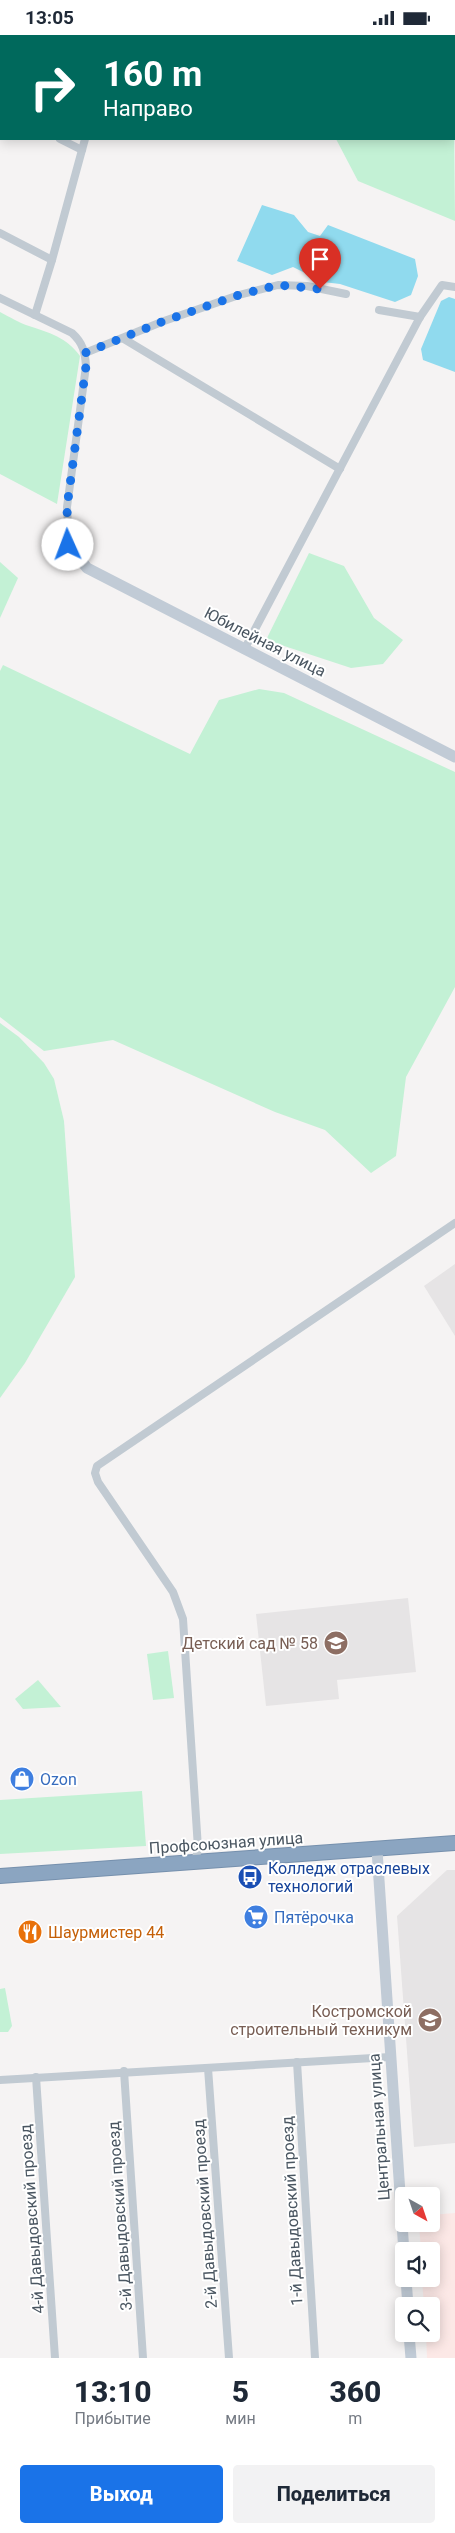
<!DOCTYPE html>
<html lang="ru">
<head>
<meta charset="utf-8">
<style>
  :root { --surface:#fff; --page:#f2f2f3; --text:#1f2937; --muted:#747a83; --accent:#1a73e8 }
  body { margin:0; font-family:Roboto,sans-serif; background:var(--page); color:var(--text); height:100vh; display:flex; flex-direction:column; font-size:19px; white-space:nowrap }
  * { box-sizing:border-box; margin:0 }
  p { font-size:16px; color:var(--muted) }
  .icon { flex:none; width:28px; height:28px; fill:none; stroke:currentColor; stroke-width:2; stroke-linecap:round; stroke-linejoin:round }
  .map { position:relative; height:2323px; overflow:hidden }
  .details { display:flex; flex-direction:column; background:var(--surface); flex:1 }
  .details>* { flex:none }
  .hud { position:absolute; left:0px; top:0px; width:455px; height:105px; box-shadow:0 2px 12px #0003; background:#00695c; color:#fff; overflow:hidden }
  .needle { width:32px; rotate:140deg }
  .fabs { position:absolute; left:395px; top:2152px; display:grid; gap:10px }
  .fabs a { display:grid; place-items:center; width:45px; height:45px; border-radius:5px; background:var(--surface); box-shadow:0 2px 12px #0003; font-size:25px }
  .pin { position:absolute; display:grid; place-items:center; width:42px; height:42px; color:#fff; margin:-51px -21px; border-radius:50% 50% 50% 0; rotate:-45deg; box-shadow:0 0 5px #0007 }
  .pin .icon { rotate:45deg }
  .me { position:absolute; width:55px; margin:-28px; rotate:358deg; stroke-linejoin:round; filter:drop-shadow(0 0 4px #0008) }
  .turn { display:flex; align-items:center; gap:18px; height:105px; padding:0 20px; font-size:22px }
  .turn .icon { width:65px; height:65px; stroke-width:2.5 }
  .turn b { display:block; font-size:35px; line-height:42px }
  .eta { display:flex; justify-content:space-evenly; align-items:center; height:85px; text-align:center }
  .eta b { font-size:30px; font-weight:800; line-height:35px }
  .button { display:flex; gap:10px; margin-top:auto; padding:10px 20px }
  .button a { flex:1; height:58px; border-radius:5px; background:var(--accent); color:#fff; font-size:20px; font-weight:800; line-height:58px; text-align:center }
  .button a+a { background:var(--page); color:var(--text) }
  .status { display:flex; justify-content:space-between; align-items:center; height:35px; padding:0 25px; background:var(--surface); direction:ltr }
  .status svg { height:14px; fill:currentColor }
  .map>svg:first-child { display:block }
  .education { fill:#e6e4e5 }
  .medical { fill:#fce8e6 }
  .green { fill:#c3f1d5 }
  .water { fill:#90daee }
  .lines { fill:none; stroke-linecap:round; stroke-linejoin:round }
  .highway-casing { stroke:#7690ad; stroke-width:16 }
  .street { stroke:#c1cad2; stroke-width:8 }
  .secondary { stroke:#c1cbd6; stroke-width:11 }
  .highway { stroke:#8ba5c1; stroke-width:14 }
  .route { stroke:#1a73e8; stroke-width:9; stroke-dasharray:0 16.2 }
  .labels { text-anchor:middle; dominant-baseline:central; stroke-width:4; stroke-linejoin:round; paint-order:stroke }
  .street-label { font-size:16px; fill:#4a5661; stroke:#fff }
  .education-label { font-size:16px; fill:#785e54; stroke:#fff; text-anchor:end }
  .shop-label { font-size:16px; fill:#366cbe; stroke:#fff; text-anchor:start }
  .transit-label { font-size:16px; fill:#164399; stroke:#fff; text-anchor:start }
  .food-label { font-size:16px; fill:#c56008; stroke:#fff; text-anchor:start }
</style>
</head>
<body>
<div class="status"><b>13:05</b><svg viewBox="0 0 49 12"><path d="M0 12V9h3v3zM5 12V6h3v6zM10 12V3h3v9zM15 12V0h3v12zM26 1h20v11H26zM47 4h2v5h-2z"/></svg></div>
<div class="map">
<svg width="455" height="2323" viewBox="0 0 455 2323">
  <rect width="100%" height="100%" fill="#f5f3f3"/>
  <g class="education">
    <path d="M455,1229V1301L424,1251Z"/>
    <path d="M408,1563L416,1637L337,1645L339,1664L266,1671L256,1579Z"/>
    <path d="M447,1835H455V2108L414,2112L397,1881Z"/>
  </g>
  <path class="medical" d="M455,2178V2323H427L426,2299H431V2271H424L422,2244H431V2216H421L419,2189H431V2180Z"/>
  <g class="green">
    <path d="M454,84L455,186L358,146L336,104H454Z"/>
    <path d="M0,277C10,282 19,288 29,291C50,298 66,302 80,321L57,469L0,439Z"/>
    <path d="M309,518L344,531L374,583L403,605L383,629L351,633L266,605Z"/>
    <path d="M0,527L18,543L0,583Z"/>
    <path d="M3,630L190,719L219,665L259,654L284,658L455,737V952L406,1042L396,1121L371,1138L325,1095L275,1077L113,1005L44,1016L0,982V636Z"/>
    <path d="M0,988L19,1002L44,1028L54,1044L64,1086L75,1242L25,1328L0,1363Z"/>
    <path d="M168,1616L174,1663L153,1665L147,1619Z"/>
    <path d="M38,1645L61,1672L23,1674L15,1664Z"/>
    <path d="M142,1756L146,1811L0,1819V1765Z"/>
    <path d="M5,1953L12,1991L8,1997H0V1954Z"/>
  </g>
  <g class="water">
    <path d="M262,170L294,180L308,197L320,201L328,190L415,224L418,241L411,260L395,267L340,249L323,247L293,232L272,240L237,226Z"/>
    <path d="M449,262L455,264V337L423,325L421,314L441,266Z"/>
  </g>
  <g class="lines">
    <defs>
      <path id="highway" d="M0,1841L455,1808"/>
    </defs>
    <use href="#highway" class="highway-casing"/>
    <g class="street">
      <path d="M110,1V0"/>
      <path d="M0,73H1"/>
      <path d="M60,104L82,115"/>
      <path d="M0,198L52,225"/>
      <path d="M0,263L72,298C83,308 85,317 86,331L67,472L69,510"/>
      <path d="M379,275L420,282"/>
      <path d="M35,280L52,225L85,104"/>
      <path d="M124,304L340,434"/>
      <path d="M85,318L164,286L239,260L278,250L307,251L346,259"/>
      <path d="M244,615L420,282L442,250L455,252"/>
      <path d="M195,1828L198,1813L183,1584L173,1557L98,1447L95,1438L97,1431L455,1188"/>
      <path d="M297,2027L315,2323"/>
      <path d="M208,2033L229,2323"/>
      <path d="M124,2036L143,2323"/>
      <path d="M36,2042L55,2323"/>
      <path d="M0,2045L390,2022"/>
    </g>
    <g class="secondary">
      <path d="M69,510L87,533L455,722"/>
      <path d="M377,1815L404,2218"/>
      <path d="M406,2244L408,2271"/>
      <path d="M409,2299L411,2323"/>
    </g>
    <use href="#highway" class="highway"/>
  </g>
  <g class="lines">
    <path class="route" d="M68,510L67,472L86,331L85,318L164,286L239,260L278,250L320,254"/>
  </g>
  <defs>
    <symbol id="school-disc" viewBox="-11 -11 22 22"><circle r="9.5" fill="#8d6e63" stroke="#fff"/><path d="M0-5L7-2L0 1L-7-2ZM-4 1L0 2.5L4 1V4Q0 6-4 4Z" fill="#fff"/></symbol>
    <symbol id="shop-disc" viewBox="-11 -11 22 22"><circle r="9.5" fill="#3f7fe0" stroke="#fff"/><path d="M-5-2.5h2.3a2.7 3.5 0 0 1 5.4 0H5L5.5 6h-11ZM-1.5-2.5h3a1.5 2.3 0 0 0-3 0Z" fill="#fff"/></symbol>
    <symbol id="bus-disc" viewBox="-11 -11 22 22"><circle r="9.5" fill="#1a4fb4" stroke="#fff"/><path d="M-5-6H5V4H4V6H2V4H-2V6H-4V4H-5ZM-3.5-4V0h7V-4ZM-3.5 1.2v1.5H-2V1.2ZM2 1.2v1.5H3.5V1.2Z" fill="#fff"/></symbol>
    <symbol id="supermarket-disc" viewBox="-11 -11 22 22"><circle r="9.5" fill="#3f7fe0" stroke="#fff"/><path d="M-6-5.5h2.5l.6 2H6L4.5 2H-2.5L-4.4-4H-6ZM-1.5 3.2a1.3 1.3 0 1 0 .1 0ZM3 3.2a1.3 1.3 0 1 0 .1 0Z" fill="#fff"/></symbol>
    <symbol id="restaurant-disc" viewBox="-11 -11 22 22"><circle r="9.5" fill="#e8710a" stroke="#fff"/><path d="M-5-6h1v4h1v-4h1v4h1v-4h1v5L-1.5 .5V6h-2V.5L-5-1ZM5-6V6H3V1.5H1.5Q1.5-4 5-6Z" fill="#fff"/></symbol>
    <symbol id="university-disc" viewBox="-11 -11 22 22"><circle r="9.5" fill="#8d6e63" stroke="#fff"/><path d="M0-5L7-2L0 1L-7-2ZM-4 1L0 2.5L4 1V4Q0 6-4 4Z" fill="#fff"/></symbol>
  </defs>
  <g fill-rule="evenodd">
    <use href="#school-disc" x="322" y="1594" width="28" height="28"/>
    <use href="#shop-disc" x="8" y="1730" width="28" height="28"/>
    <use href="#bus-disc" x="236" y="1828" width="28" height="28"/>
    <use href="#supermarket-disc" x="242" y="1868" width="28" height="28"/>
    <use href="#restaurant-disc" x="16" y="1883" width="28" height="28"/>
    <use href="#university-disc" x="416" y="1971" width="28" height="28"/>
  </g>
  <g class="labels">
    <g class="street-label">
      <text transform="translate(265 607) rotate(27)">Юбилейная улица</text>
      <text transform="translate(226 1808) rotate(-4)">Профсоюзная улица</text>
      <text transform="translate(379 2092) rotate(-94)">Центральная улица</text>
      <text transform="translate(292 2176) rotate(-93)">1-й Давыдовский проезд</text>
      <text transform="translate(205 2179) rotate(-94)">2-й Давыдовский проезд</text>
      <text transform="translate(120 2181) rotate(-94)">3-й Давыдовский проезд</text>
      <text transform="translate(32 2184) rotate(-94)">4-й Давыдовский проезд</text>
    </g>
    <g class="education-label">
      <text x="318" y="1608">Детский сад № 58</text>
      <text x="412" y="1976">Костромской<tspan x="412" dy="18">строительный техникум</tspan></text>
    </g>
    <g class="shop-label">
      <text x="40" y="1744">Ozon</text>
      <text x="274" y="1882">Пятёрочка</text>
    </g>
    <g class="transit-label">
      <text x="268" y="1833">Колледж отраслевых<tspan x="268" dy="18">технологий</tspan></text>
    </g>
    <g class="food-label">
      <text x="48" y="1897">Шаурмистер 44</text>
    </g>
  </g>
</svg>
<div class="fabs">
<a><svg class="needle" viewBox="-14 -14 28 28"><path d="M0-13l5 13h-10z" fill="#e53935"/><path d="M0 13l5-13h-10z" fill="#747a83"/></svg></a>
<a><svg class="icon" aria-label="sound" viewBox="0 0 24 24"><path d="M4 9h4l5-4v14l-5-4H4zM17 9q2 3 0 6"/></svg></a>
<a><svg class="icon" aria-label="search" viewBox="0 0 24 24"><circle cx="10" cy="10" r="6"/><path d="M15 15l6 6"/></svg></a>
</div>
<div class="pin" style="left:320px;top:254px;background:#d93025"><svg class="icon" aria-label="arrive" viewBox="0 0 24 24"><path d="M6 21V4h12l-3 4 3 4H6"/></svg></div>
<svg class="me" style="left:68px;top:510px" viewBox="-20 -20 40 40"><circle r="19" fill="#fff"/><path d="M0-13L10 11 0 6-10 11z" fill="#1a73e8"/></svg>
<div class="hud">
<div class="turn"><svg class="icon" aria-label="right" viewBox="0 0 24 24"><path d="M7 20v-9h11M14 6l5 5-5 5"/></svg><div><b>160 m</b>Направо</div></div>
</div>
</div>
<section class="details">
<div class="eta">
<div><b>13:10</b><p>Прибытие</p></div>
<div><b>5</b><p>мин</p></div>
<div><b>360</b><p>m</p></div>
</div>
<div class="button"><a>Выход</a><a>Поделиться</a></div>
</section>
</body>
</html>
